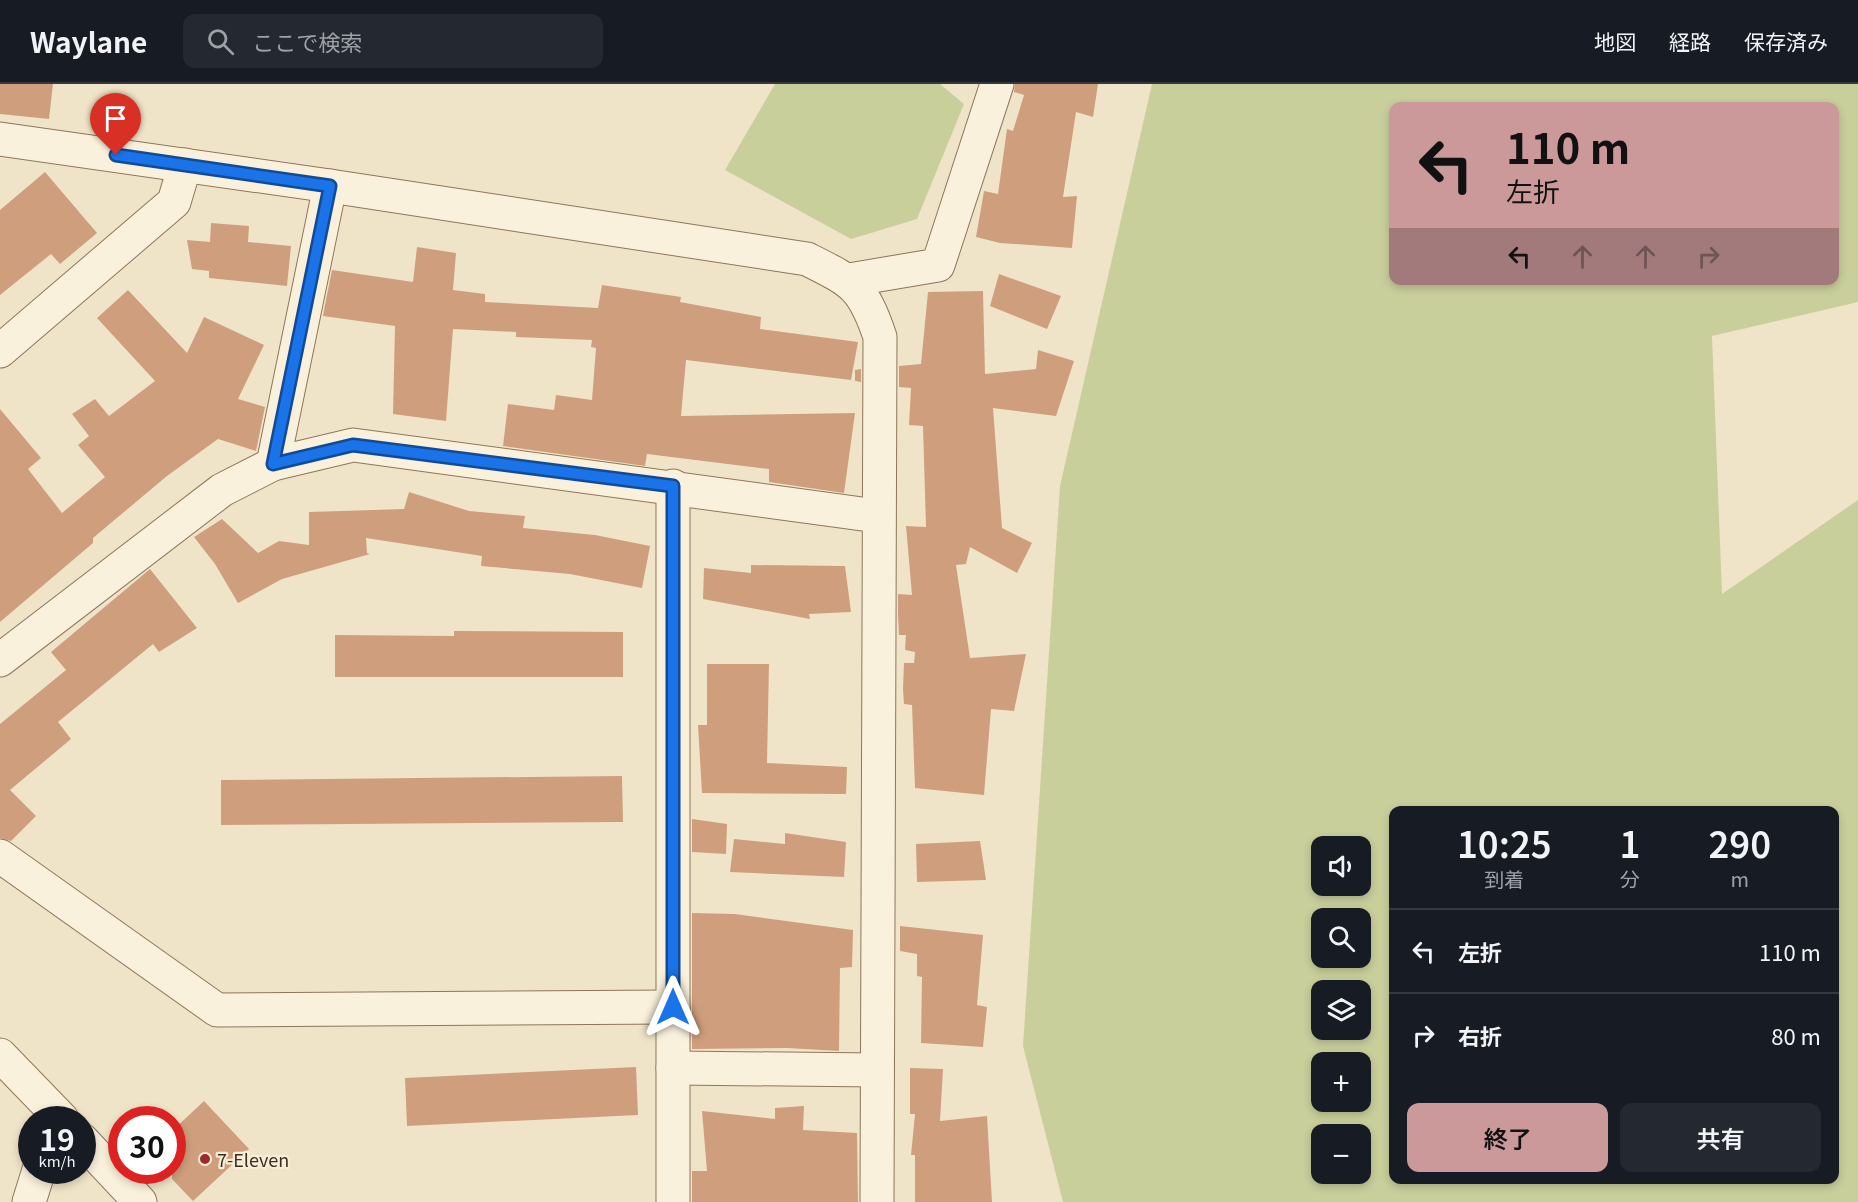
<!DOCTYPE html>
<html lang="ja">
<head>
<meta charset="utf-8">
<style>
  :root { --surface:#171b24; --page:#242831; --text:#f1f3f6; --muted:#9ea1a6; --line:#363941; --accent:#cc999b }
  body { margin:0; font-family:Georgia,"Noto Sans JP",serif; background:var(--page); color:var(--text); height:100vh; display:flex; flex-direction:column; font-size:22px; white-space:nowrap }
  * { box-sizing:border-box; margin:0 }
  p { font-size:20px; color:var(--muted) }
  .icon { flex:none; width:33px; height:33px; fill:none; stroke:currentColor; stroke-width:2; stroke-linecap:round; stroke-linejoin:round }
  .map { position:relative; flex:1; overflow:hidden }
  .details { position:absolute; left:1389px; top:722px; width:450px; height:378px; display:flex; flex-direction:column; background:var(--surface); border-radius:12px; box-shadow:0 3px 9px #0003 }
  .details>* { flex:none }
  .hud { position:absolute; left:1389px; top:18px; width:450px; height:183px; border-radius:12px; box-shadow:0 3px 9px #0003; background:#cc999b; color:#111; overflow:hidden }
  .buttons { position:absolute; left:1311px; top:752px; display:grid; gap:12px }
  .buttons a { display:grid; place-items:center; width:60px; height:60px; border-radius:12px; background:var(--surface); box-shadow:0 3px 9px #0003; font-size:30px }
  .speed { position:absolute; left:18px; top:1022px; display:flex; gap:12px; font-size:30px; font-weight:700; text-align:center }
  .speed>* { display:grid; place-content:center; width:78px; height:78px; border-radius:50%; background:var(--surface); box-shadow:0 3px 9px #0003; line-height:1 }
  .speed small { font-size:15px; font-weight:400 }
  .speed .limit { border:9px solid #d22; background:#fff; color:#111 }
  .pin { position:absolute; display:grid; place-items:center; width:51px; height:51px; color:#fff; margin:-62px -26px; border-radius:50% 50% 50% 0; rotate:-45deg; box-shadow:0 0 6px #0007 }
  .pin .icon { rotate:45deg }
  .me { position:absolute; width:66px; margin:-33px; rotate:0deg; stroke-linejoin:round; filter:drop-shadow(0 0 4px #0008) }
  .turn { display:flex; align-items:center; gap:21px; height:126px; padding:0 18px; font-size:27px }
  .turn .icon { width:78px; height:78px; stroke-width:2.5 }
  .turn b { display:block; font-size:42px; line-height:51px }
  .lanes { display:flex; align-items:center; height:57px; padding:0 18px; background:#0003; justify-content:center; gap:30px; direction:ltr }
  .lanes .off { opacity:.35 }
  .eta { display:flex; justify-content:space-evenly; align-items:center; height:102px; text-align:center }
  .eta b { font-size:36px; font-weight:600; line-height:42px }
  .button { display:flex; gap:12px; margin-top:auto; padding:12px 18px }
  .button a { flex:1; height:69px; border-radius:12px; background:var(--accent); color:#111; font-size:24px; font-weight:600; line-height:69px; text-align:center }
  .button a+a { background:var(--page); color:var(--text) }
  ul { padding:0; list-style:none }
  li { display:flex; align-items:center; gap:18px; height:84px; padding:0 18px; border-top:2px solid var(--line) }
  li div { flex:1 }
  li b { display:block; font-size:22px }
  li em { font-style:normal }
  header { display:flex; align-items:center; gap:36px; box-sizing:border-box; height:84px; padding:0 30px; background:var(--surface); border-bottom:2px solid var(--line) }
  header strong { font-size:28px }
  nav { display:flex; gap:33px; margin-inline-start:auto; font-size:21px }
  .search { width:420px; height:54px; background:var(--page); display:flex; align-items:center; gap:15px; box-sizing:border-box; padding:0 21px; border-radius:12px; color:var(--muted); font-size:22px }
  .map>svg:first-child { display:block }
  .green { fill:#c9cf9b; fill-rule:evenodd }
  .building { fill:#cf9f7d }
  .lines { fill:none; stroke-linecap:round; stroke-linejoin:round }
  .minor-casing { stroke:#8d765c; stroke-width:35 }
  .minor { stroke:#faf1dc; stroke-width:33 }
  .route-casing { stroke:#114b97; stroke-width:15 }
  .route { stroke:#1a73e8; stroke-width:10 }
  .poi-dot { fill:#9e2a2b; stroke:#f7eed8; stroke-width:2 }
  .labels { text-anchor:middle; dominant-baseline:central; stroke-width:4.5; stroke-linejoin:round; paint-order:stroke }
  .poi-label { font-size:18px; fill:#3d2e20; stroke:#f7eed8; text-anchor:start }
</style>
</head>
<body>
<header>
<strong>Waylane</strong>
<div class="search"><svg class="icon" aria-label="search" viewBox="0 0 24 24"><circle cx="10" cy="10" r="6"/><path d="M15 15l6 6"/></svg>ここで検索</div>
<nav><a>地図</a><a>経路</a><a>保存済み</a></nav>
</header>
<div class="map">
<svg width="1858" height="1118" viewBox="0 0 1858 1118">
  <rect width="100%" height="100%" fill="#f0e4c8"/>
  <g class="green">
    <path d="M775,0H940L964,20L917,135L851,155L725,86Z"/>
    <path d="M1152,0H1858V218L1712,252L1722,510L1858,416V1118H1063L1023,962L1060,402ZM1394,22H1834V196H1394ZM1394,726H1834V1095H1394ZM1322,762H1360V801H1322ZM1322,834H1360V873H1322ZM1322,906H1360V945H1322ZM1322,978H1360V1017H1322ZM1322,1050H1360V1089H1322Z"/>
  </g>
  <g class="building">
    <path d="M0,0H53L49,35L0,30Z"/>
    <path d="M1015,0H1098L1093,33L1076,28L1063,113L1077,112L1072,164L1000,159L976,153L984,107L998,110L1007,45L1013,47L1024,11L1014,8Z"/>
    <path d="M45,88L97,149L60,180L51,170L0,211V126Z"/>
    <path d="M211,139L249,142L248,158L291,162L287,202L209,194V187L192,185L187,156L210,158Z"/>
    <path d="M417,163L456,169L453,206L485,210V218L598,224L602,201L681,213L680,218L761,233L760,245L858,258L851,296L686,276L681,332L855,329L844,409L769,398V385L647,370L645,382L503,362L508,320L554,326L556,311L592,316L596,264L591,263L592,256L516,253V248L453,245L446,337L393,330L395,242L323,232L324,226L332,186L413,198Z"/>
    <path d="M999,190L1061,212L1047,245L990,222Z"/>
    <path d="M128,206L187,269L204,233L264,261L238,315L265,323L256,367L218,355L167,392L93,454V459L0,538V325L41,374L28,385L62,429L105,393L78,361L89,352L72,330L95,315L109,332L155,297L97,234Z"/>
    <path d="M983,207L985,290L1036,285L1038,266L1074,277L1056,332L993,324L1002,444L1032,459L1017,489L970,463L966,480L956,481L970,574L1026,570L1014,627L991,625L984,711L915,704L912,621L904,620L903,605L904,579H914L915,568L905,566L906,551H899L898,531V510L912,511L906,442L926,443L923,342L909,341L911,304L899,303V282L921,280L928,208Z"/>
    <path d="M861,285V298L855,297V286Z"/>
    <path d="M409,408L469,427L525,432L523,444L595,451L650,462L642,504L570,490L481,482L482,472L366,454L367,469L370,470L282,495L238,519L215,480L194,453L222,435L258,469L279,457L309,461V428L404,425Z"/>
    <path d="M751,481L845,482L851,528L809,530L810,535L703,515L704,484L751,489Z"/>
    <path d="M150,485L197,544L159,568L153,560L58,638L71,655L10,706L36,732L11,757L0,754V640L66,586L51,568Z"/>
    <path d="M454,547L623,548V593H335V551L454,552Z"/>
    <path d="M707,580H769L767,679L847,683L846,710L702,709L698,641H707Z"/>
    <path d="M622,692L623,738L221,741V696Z"/>
    <path d="M692,735L727,740L726,770L692,768Z"/>
    <path d="M785,749L846,758L844,793L730,788L734,755L785,760Z"/>
    <path d="M980,757L986,796L917,798L916,760Z"/>
    <path d="M692,829L735,830L853,846L852,883L840,884L839,967L787,964L692,965Z"/>
    <path d="M900,842L983,851L977,921L987,923L983,963L921,959L922,893L917,892V870L900,867Z"/>
    <path d="M636,983L638,1031L407,1042L405,994Z"/>
    <path d="M910,984L943,985L940,1037L987,1032L992,1118H915V1071H911L915,1030H910Z"/>
    <path d="M204,1017L249,1065L193,1117L172,1095V1047Z"/>
    <path d="M804,1022L803,1046L857,1049L858,1118H692V1087H707L702,1027L775,1035V1024Z"/>
  </g>
  <g class="lines">
    <defs>
      <g id="minor">
        <path d="M0,55L330,102L807,175C853,198 863,202 880,253L877,1118"/>
        <path d="M849,196L938,181L997,0"/>
        <path d="M0,267L174,118L185,81"/>
        <path d="M273,380L330,102"/>
        <path d="M0,576L222,406L273,380L353,361L877,432"/>
        <path d="M0,772L217,926L673,923"/>
        <path d="M0,971L62,1035"/>
        <path d="M673,984L877,986"/>
        <path d="M82,1056L140,1118"/>
        <path d="M29,1118L39,1086"/>
        <path d="M673,1118V402"/>
      </g>
    </defs>
    <use href="#minor" class="minor-casing"/>
    <use href="#minor" class="minor"/>
  </g>
  <g class="lines">
    <defs>
      <path id="route" d="M116,71L330,102L273,380L353,361L673,402V923"/>
    </defs>
    <use href="#route" class="route-casing"/>
    <use href="#route" class="route"/>
  </g>
  <circle class="poi-dot" cx="205" cy="1075" r="6"/>
  <g class="labels">
    <g class="poi-label">
      <text x="217" y="1075">7-Eleven</text>
    </g>
  </g>
</svg>
<div class="buttons">
<a><svg class="icon" aria-label="sound" viewBox="0 0 24 24"><path d="M4 9h4l5-4v14l-5-4H4zM17 9q2 3 0 6"/></svg></a>
<a><svg class="icon" aria-label="search" viewBox="0 0 24 24"><circle cx="10" cy="10" r="6"/><path d="M15 15l6 6"/></svg></a>
<a><svg class="icon" aria-label="layers" viewBox="0 0 24 24"><path d="M12 4l9 5-9 5-9-5zM3 14l9 5 9-5"/></svg></a>
<a>+</a>
<a>−</a>
</div>
<div class="speed"><div>19<small>km/h</small></div><div class="limit">30</div></div>
<div class="pin" style="left:116px;top:71px;background:#d93025"><svg class="icon" aria-label="arrive" viewBox="0 0 24 24"><path d="M6 21V4h12l-3 4 3 4H6"/></svg></div>
<svg class="me" style="left:673px;top:923px" viewBox="-20 -20 40 40"><path d="M0-17L14 15 0 8-14 15z" fill="#1a73e8" stroke="#fff" stroke-width="4"/></svg>
<div class="hud">
<div class="turn"><svg class="icon" aria-label="left" viewBox="0 0 24 24"><path d="M17 20v-9H6M10 6l-5 5 5 5"/></svg><div><b>110 m</b>左折</div></div>
<div class="lanes"><svg class="icon" aria-label="left" viewBox="0 0 24 24"><path d="M17 20v-9H6M10 6l-5 5 5 5"/></svg><svg class="icon off" aria-label="ahead" viewBox="0 0 24 24"><path d="M12 20V5M6 11l6-6 6 6"/></svg><svg class="icon off" aria-label="ahead" viewBox="0 0 24 24"><path d="M12 20V5M6 11l6-6 6 6"/></svg><svg class="icon off" aria-label="right" viewBox="0 0 24 24"><path d="M7 20v-9h11M14 6l5 5-5 5"/></svg></div>
</div>
<section class="details">
<div class="eta">
<div><b>10:25</b><p>到着</p></div>
<div><b>1</b><p>分</p></div>
<div><b>290</b><p>m</p></div>
</div>
<ul>
<li><svg class="icon" aria-label="left" viewBox="0 0 24 24"><path d="M17 20v-9H6M10 6l-5 5 5 5"/></svg><div><b>左折</b></div><em>110 m</em></li>
<li><svg class="icon" aria-label="right" viewBox="0 0 24 24"><path d="M7 20v-9h11M14 6l5 5-5 5"/></svg><div><b>右折</b></div><em>80 m</em></li>
</ul>
<div class="button"><a>終了</a><a>共有</a></div>
</section>
</div>
</body>
</html>
